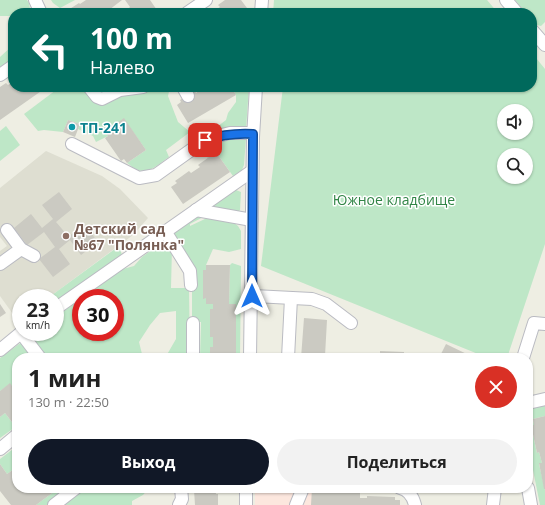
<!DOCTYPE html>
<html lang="ru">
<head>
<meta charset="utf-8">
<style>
  :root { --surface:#fff; --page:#f2f2f2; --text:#222; --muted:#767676; --accent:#111827 }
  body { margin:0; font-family:"Open Sans",sans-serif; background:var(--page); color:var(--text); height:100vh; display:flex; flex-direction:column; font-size:15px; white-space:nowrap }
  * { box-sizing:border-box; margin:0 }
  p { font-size:13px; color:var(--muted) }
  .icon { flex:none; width:22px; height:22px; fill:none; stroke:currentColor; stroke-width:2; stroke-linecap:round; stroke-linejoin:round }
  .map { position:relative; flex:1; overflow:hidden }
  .sheet { position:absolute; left:12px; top:353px; width:521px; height:140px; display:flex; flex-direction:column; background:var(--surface); border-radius:16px; box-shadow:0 1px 3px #0004 }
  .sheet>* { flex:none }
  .guide { position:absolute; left:8px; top:8px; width:529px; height:84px; border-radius:16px; box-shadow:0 1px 3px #0004; background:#00695c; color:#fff; overflow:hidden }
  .fabs { position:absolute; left:497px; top:104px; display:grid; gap:8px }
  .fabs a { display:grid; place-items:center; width:36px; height:36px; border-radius:50%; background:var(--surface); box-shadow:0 1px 3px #0004; font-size:20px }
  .speed { position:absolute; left:12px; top:289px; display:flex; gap:8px; font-size:20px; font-weight:700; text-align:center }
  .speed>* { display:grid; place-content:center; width:52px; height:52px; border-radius:50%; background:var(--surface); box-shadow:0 1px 3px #0004; line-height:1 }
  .speed small { font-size:10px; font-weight:400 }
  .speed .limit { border:6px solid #d22; background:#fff; color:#111 }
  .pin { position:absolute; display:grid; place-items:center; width:34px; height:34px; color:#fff; margin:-17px; border-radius:8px; box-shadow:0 2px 6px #0006 }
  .me { position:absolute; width:44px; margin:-22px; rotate:0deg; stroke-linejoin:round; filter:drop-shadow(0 0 3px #0008) }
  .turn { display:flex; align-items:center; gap:14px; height:84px; padding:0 16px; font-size:18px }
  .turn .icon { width:52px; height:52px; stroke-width:2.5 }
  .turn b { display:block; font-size:28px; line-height:34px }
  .round { display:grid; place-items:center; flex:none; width:42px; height:42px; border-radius:21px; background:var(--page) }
  .overview { display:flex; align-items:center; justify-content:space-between; height:68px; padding:0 16px }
  h1 { font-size:24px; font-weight:700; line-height:30px }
  .action { display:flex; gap:8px; margin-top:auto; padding:8px 16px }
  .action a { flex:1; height:46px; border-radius:24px; background:var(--accent); color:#fff; font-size:16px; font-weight:700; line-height:46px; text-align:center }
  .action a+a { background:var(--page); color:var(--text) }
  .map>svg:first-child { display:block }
  .education { fill:#deded1 }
  .medical { fill:#fce7de }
  .green { fill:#bee7c7; fill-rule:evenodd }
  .building { fill:#cbcac2 }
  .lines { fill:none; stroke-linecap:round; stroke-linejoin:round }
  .minor-casing { stroke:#babbc2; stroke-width:14 }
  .minor { stroke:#fff; stroke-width:12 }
  .route-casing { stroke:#114b97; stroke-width:10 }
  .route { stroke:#1a73e8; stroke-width:7 }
  .culture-dot { fill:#0f9aa8; stroke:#fff; stroke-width:1.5 }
  .education-dot { fill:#8d6e63; stroke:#fff; stroke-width:1.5 }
  .labels { text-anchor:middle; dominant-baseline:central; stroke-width:3; stroke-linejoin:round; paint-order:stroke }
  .culture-label { font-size:14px; font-weight:bold; fill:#0d838f; stroke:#fff; text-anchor:start }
  .park-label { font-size:14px; fill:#318546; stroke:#fff }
  .education-label { font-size:14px; font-weight:bold; fill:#785e54; stroke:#fff; text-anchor:start }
</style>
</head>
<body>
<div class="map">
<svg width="545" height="505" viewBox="0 0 545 505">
  <rect width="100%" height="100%" fill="#eeeee3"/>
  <path class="education" d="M46,151L102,176L120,189L148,218L133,235L48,298H21V318L18,321L0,296V251L7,246L0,237V188Z"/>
  <path class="medical" d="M255,488H360V498L361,505H255Z"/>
  <g class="green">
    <path d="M0,0H27L29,3L30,9L19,13H13V15L9,16H0Z"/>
    <path d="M51,0H75L60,8L53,3Z"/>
    <path d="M274,0H487L498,13H273Z"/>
    <path d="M515,0H545V22L541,26C532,24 532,21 532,13H526Z"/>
    <path d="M13,45V61L0,70V57Z"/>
    <path d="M532,53L545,69V244L507,358H488L261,266L283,87H532ZM504,111H526V133H504ZM504,155H526V177H504Z"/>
    <path d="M60,87H85L97,104H102L121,94L141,92L151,87H170L168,96L178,122L190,132L166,150L169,157C160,163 150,174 138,170C134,169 130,165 127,163L146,150L124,119L106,131L108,136L96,142L93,136L78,129L80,124L68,120L63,132L44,130L38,131L24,114Z"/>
    <path d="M231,87H249L246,129L209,133L226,120L228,113L236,102V95Z"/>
    <path d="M6,126L20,145L0,161V131Z"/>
    <path d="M218,138H246L244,165L242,170L233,176L218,155L214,157L212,155L208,158L200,149Z"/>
    <path d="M236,190L241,192L240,210L237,213L213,208C216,200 227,192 236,190Z"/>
    <path d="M198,214L207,215L190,224V226L207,218L234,223L238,226L241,231V249L229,252L213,249L206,265V270L203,271V298H206V304H213V309H210V337H213V347L210,348V358H200L201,322H198V319H192V288L173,237L174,233Z"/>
    <path d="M168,240L172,248L171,288H189L190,358H165L176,339V311L160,313L150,325L139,342L143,358H45L30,337V335L34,332H55V317L81,299V332H115V298H82L123,269L134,266L142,257L164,241Z"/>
    <path d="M119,246L122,255L55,302V298H48Z"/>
    <path d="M232,263L241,266L240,358H236V304H229L230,265Z"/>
    <path d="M23,342L35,358H17V393L10,384L0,391V358L19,344Z"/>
    <path d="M545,404V416L533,419L534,425H531L537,453L539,452L542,463L539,464L545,490V505H540L528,445V408Z"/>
    <path d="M5,413L17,429V432L14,428L0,438V417Z"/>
    <path d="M17,446V467L7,474L0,464V459Z"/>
    <path d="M59,488H71L48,505H36Z"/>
    <path d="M82,488H149L143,495L132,501V505H60Z"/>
  </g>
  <g class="building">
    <path d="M86,0H122L105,13H66L65,12L79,3L80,4Z"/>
    <path d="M125,0H150L159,13H131L128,9L130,7Z"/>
    <path d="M225,0H241L250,12L248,13H211L220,7L218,5Z"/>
    <path d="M13,82V87H47L0,120V87L6,83L8,85Z"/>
    <path d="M205,87H231L236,95L188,123L177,105L181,102L180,100L195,91L196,93Z"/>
    <path d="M124,118L146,150L127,163L124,159L121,161L105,138L108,136L105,132Z"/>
    <path d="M68,120L80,124L75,137L63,132Z"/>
    <path d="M212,155L214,157L218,155L230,172L183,204L171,187L177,183L175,181L189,171L191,173L200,167L198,165Z"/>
    <path d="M59,192L72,209L56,222L62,229L68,237L84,224L98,242L81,255L70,240L59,249L70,264L53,277L39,259L55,247L44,232L27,245L14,228L31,214L42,228L53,219L42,205Z"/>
    <path d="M206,265H230L229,304H236V358H210V347H213V337H210V309H213V304H206V298L203,299V270H206Z"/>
    <path d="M0,304L6,313L0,317Z"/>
    <path d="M304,318L327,320L325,356L332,357V358H301Z"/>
    <path d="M446,344L475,358H448L441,354Z"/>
    <path d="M380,351L404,352V358H380Z"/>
    <path d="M10,383L17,393V429L5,413L0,417V391Z"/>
    <path d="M545,416V489H544L539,463H542L539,452L537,453L531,425H534L533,419Z"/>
    <path d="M0,464L7,474L17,467V488H59L36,505H11L0,491Z"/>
    <path d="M195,488H215L216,494H218V505H195L194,490H196Z"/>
    <path d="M312,488L333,489V488H343L342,489L360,491V498H367V496L395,497V500H400V505H311Z"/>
  </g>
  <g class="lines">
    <defs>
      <g id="minor">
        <path d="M35,0L41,13"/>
        <path d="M506,0L517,13"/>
        <path d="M187,13L206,0"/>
        <path d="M261,13L262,0"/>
        <path d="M532,30L545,45"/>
        <path d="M0,75L13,66"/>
        <path d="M89,87L97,97L102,99L120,90L143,87"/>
        <path d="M183,87L188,96"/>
        <path d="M72,144L139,178L156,175L205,140L218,136L230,133H253"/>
        <path d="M196,210L252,220"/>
        <path d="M7,230L21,249L34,256"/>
        <path d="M165,231L190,271L191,285"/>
        <path d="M0,264L21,249"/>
        <path d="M252,296L312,299L326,304L351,323"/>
        <path d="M55,309L252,171"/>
        <path d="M21,333L40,358"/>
        <path d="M0,350L22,332"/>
        <path d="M193,358V323"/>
        <path d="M250,358L253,137L256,87"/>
        <path d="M288,358L291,298"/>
        <path d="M523,358L534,323L545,324"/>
        <path d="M528,403L545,399"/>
        <path d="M0,449L17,435"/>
        <path d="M400,488C409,490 413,497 415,505"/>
        <path d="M528,488L531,505"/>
        <path d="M54,505L76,488"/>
        <path d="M179,505L182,499L181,488"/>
        <path d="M246,505V488"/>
        <path d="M296,505L303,488"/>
        <path d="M493,505L495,488"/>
      </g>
    </defs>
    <use href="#minor" class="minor-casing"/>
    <use href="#minor" class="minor"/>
  </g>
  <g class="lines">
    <defs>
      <path id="route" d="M205,140C221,135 236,133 253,134L252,296"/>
    </defs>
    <use href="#route" class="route-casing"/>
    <use href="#route" class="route"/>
  </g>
  <circle class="culture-dot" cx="72" cy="127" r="4"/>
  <circle class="education-dot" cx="66" cy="236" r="4"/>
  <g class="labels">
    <g class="culture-label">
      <text x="80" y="127">ТП-241</text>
    </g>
    <g class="park-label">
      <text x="394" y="199">Южное кладбище</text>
    </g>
    <g class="education-label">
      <text x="74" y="228">Детский сад<tspan x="74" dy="16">№67 "Полянка"</tspan></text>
    </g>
  </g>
</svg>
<div class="fabs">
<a><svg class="icon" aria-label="sound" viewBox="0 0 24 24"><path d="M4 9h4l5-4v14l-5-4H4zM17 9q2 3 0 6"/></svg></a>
<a><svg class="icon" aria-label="search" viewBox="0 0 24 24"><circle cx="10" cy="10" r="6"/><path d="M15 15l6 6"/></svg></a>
</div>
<div class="speed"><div>23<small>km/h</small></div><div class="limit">30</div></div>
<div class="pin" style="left:205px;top:140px;background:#d93025"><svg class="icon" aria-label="arrive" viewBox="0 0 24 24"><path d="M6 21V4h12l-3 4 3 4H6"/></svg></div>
<svg class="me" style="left:252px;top:296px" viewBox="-20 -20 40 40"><path d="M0-17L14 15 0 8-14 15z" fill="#1a73e8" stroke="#fff" stroke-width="4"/></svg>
<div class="guide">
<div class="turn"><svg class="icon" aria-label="left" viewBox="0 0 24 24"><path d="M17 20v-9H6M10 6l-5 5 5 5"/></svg><div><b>100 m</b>Налево</div></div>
</div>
<section class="sheet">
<div class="overview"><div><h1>1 мин</h1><p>130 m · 22:50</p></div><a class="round" style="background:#d93025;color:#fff"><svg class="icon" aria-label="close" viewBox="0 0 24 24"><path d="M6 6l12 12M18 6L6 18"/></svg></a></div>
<div class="action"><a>Выход</a><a>Поделиться</a></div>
</section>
</div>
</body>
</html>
